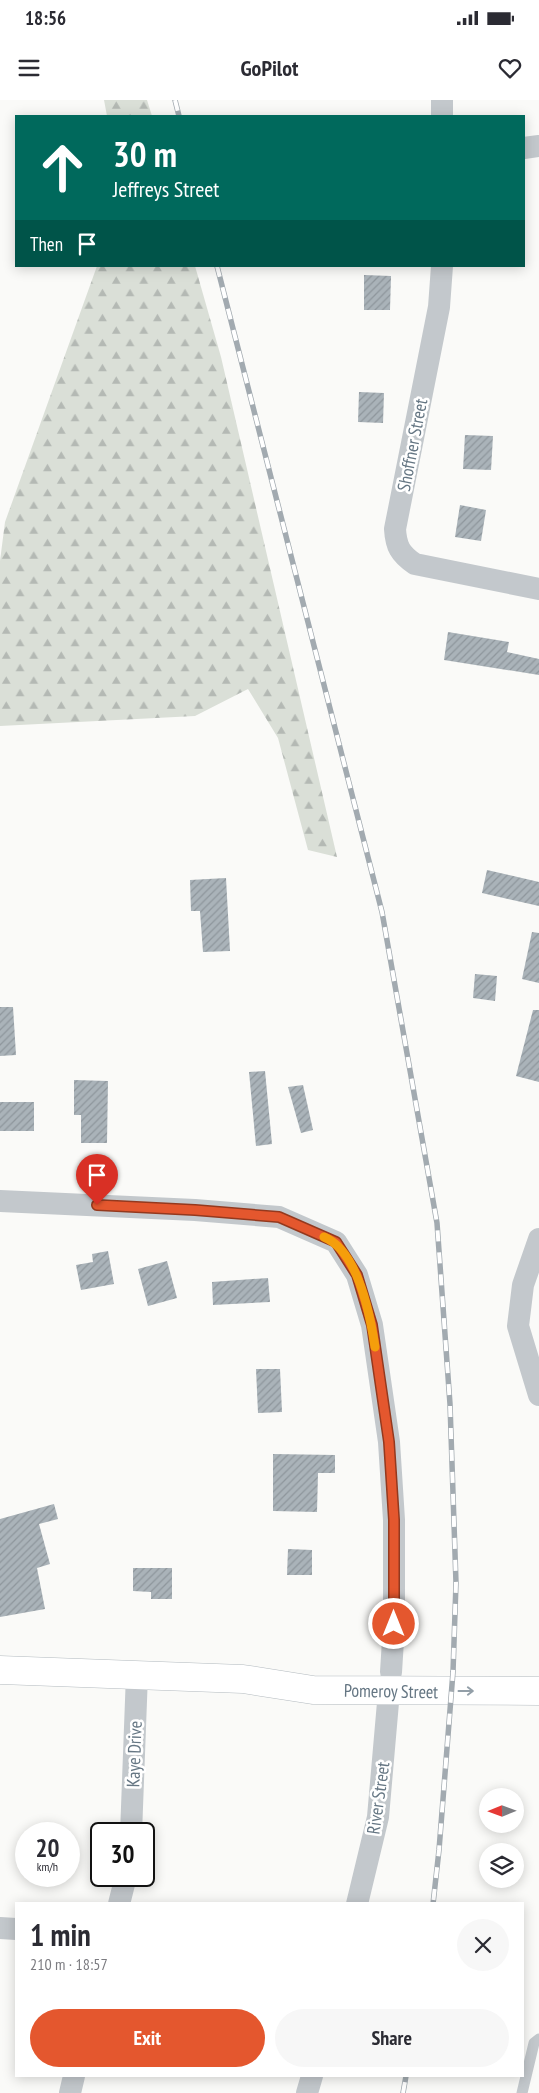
<!DOCTYPE html>
<html lang="en">
<head>
<meta charset="utf-8">
<style>
  :root { --surface:#fff; --page:#f7f7f7; --text:#2b2b33; --muted:#7c7c81; --accent:#e4572e }
  body { margin:0; font-family:"PT Sans Narrow",sans-serif; background:var(--page); color:var(--text); height:100vh; display:flex; flex-direction:column; font-size:19px; white-space:nowrap }
  * { box-sizing:border-box; margin:0 }
  p { font-size:16px; color:var(--muted) }
  .icon { flex:none; width:28px; height:28px; fill:none; stroke:currentColor; stroke-width:2; stroke-linecap:round; stroke-linejoin:round }
  .map { position:relative; flex:1; overflow:hidden }
  .sheet { position:absolute; left:15px; top:1802px; width:509px; height:175px; display:flex; flex-direction:column; background:var(--surface); border-radius:0px; box-shadow:0 2px 12px #0003 }
  .sheet>* { flex:none }
  .top-card { position:absolute; left:15px; top:15px; width:510px; height:152px; border-radius:0px; box-shadow:0 2px 12px #0003; background:#00695c; color:#fff; overflow:hidden }
  .needle { width:32px; rotate:269deg }
  .tools { position:absolute; left:479px; top:1688px; display:grid; gap:10px }
  .tools a { display:grid; place-items:center; width:45px; height:45px; border-radius:50%; background:var(--surface); box-shadow:0 2px 12px #0003; font-size:25px }
  .speed { position:absolute; left:15px; top:1722px; display:flex; gap:10px; font-size:25px; font-weight:700; text-align:center }
  .speed>* { display:grid; place-content:center; width:65px; height:65px; border-radius:50%; background:var(--surface); box-shadow:0 2px 12px #0003; line-height:1 }
  .speed small { font-size:12px; font-weight:400 }
  .speed .limit { border:2px solid #111; border-radius:8px; background:#fff; color:#111 }
  .pin { position:absolute; display:grid; place-items:center; width:42px; height:42px; color:#fff; margin:-51px -21px; border-radius:50% 50% 50% 0; rotate:-45deg; box-shadow:0 0 5px #0007 }
  .pin .icon { rotate:45deg }
  .me { position:absolute; width:55px; margin:-28px; rotate:0deg; stroke-linejoin:round; filter:drop-shadow(0 0 4px #0008) }
  .turn { display:flex; align-items:center; gap:18px; height:105px; padding:0 15px; font-size:22px }
  .turn .icon { width:65px; height:65px; stroke-width:2.5 }
  .turn b { display:block; font-size:35px; line-height:42px }
  .then { display:flex; align-items:center; height:48px; padding:0 15px; background:#0003; gap:10px; font-size:19px }
  .round { display:grid; place-items:center; flex:none; width:52px; height:52px; border-radius:26px; background:var(--page) }
  .head { display:flex; align-items:center; justify-content:space-between; height:85px; padding:0 15px }
  h1 { font-size:30px; font-weight:700; line-height:38px }
  .primary-button { display:flex; gap:10px; margin-top:auto; padding:10px 15px }
  .primary-button a { flex:1; height:58px; border-radius:30px; background:var(--accent); color:#fff; font-size:20px; font-weight:700; line-height:58px; text-align:center }
  .primary-button a+a { background:var(--page); color:var(--text) }
  .status { display:flex; justify-content:space-between; align-items:center; height:35px; padding:0 25px; background:var(--surface); direction:ltr }
  .status svg { height:14px; fill:currentColor }
  header { display:flex; justify-content:space-between; align-items:center; height:65px; padding:0 15px; background:var(--surface); font-size:22px; font-weight:700 }
  .map>svg:first-child { display:block }
  .forest { fill:url(#forest-firs) }
  .building { fill:url(#building-hatch) }
  .lines { fill:none; stroke-linecap:round; stroke-linejoin:round }
  .secondary-casing { stroke:#b3babf; stroke-width:29 }
  .lane { stroke:#c3c8cc; stroke-width:11 }
  .street { stroke:#c3c8cc; stroke-width:22 }
  .secondary { stroke:#fff; stroke-width:28 }
  .rail-casing { stroke:#a2aab0; stroke-width:5.5 }
  .rail { stroke:#fff; stroke-width:4; stroke-dasharray:11; stroke-linecap:butt }
  .oneway { stroke:#939fa8 }
  .route-casing { stroke:#94391e; stroke-width:12 }
  .route { stroke:#e4572e; stroke-width:9 }
  .slow { stroke:#f59e0b; stroke-width:9 }
  .labels { text-anchor:middle; dominant-baseline:central; stroke-width:5; stroke-linejoin:round; paint-order:stroke }
  .street-label { font-size:18px; fill:#657683; stroke:#fff }
</style>
</head>
<body>
<div class="status"><b>18:56</b><svg viewBox="0 0 49 12"><path d="M0 12V9h3v3zM5 12V6h3v6zM10 12V3h3v9zM15 12V0h3v12zM26 1h20v11H26zM47 4h2v5h-2z"/></svg></div>
<header><svg class="icon" aria-label="menu" viewBox="0 0 24 24"><path d="M4 6h16M4 12h16M4 18h16"/></svg>GoPilot<svg class="icon" aria-label="heart" viewBox="0 0 24 24"><path d="M12 20l-8-8c-3-5 5-10 8-4 3-6 11-1 8 4z"/></svg></header>
<div class="map">
<svg width="539" height="1993" viewBox="0 0 539 1993">
  <defs>
    <pattern id="forest-firs" width="22" height="20" patternUnits="userSpaceOnUse" patternTransform="scale(1.25)"><rect width="22" height="20" fill="#dadfd7"/><path d="M5 1l3.5 6h-7zM16 11l3.5 6h-7z" fill="#b4b9b4"/></pattern>
    <pattern id="building-hatch" width="6" height="6" patternUnits="userSpaceOnUse" patternTransform="scale(1.25)"><rect width="6" height="6" fill="#aab3b9"/><path d="M-1 1l2-2M0 6l6-6M5 7l2-2" fill="none" stroke="#8e969c"/></pattern>
  </defs>
  <rect width="100%" height="100%" fill="#fafaf8"/>
  <g class="forest">
    <path d="M104,0H147L152,16H107Z"/>
    <path d="M97,166H195L221,257L337,757L308,750L278,638L248,589L195,616L0,626V461L5,422Z"/>
  </g>
  <g class="building">
    <path d="M364,175L391,176L390,210H364Z"/>
    <path d="M359,292L384,293L383,323L358,322Z"/>
    <path d="M465,335L493,336L491,370L463,369Z"/>
    <path d="M460,405L486,410L481,441L455,437Z"/>
    <path d="M448,532L509,542L507,552L539,559V575L444,560Z"/>
    <path d="M487,770L539,782V806L482,793Z"/>
    <path d="M226,778L230,851L203,852L200,811H191L190,780Z"/>
    <path d="M532,832L539,833V883L522,879Z"/>
    <path d="M475,874L497,876L495,901L473,898Z"/>
    <path d="M0,907H13L16,955L0,956Z"/>
    <path d="M533,910H539V982L516,976Z"/>
    <path d="M265,971L272,1044L256,1046L249,972Z"/>
    <path d="M74,980L108,981L107,1043H81V1015H74Z"/>
    <path d="M303,985L313,1030L301,1033L288,987Z"/>
    <rect x="0" y="1002" width="34" height="29"/>
    <path d="M108,1151L114,1184L81,1190L76,1165L93,1162L92,1154Z"/>
    <path d="M167,1161L177,1198L148,1206L138,1169Z"/>
    <path d="M268,1178L270,1202L213,1205L212,1182Z"/>
    <path d="M256,1269H280L282,1312L258,1313Z"/>
    <path d="M273,1354L335,1355V1373H318L317,1412L273,1411Z"/>
    <path d="M54,1404L58,1419L39,1424L50,1464L37,1468L45,1509L0,1517V1419Z"/>
    <path d="M288,1449L312,1450V1475H287Z"/>
    <path d="M133,1468H172V1499H151V1492L133,1491Z"/>
  </g>
  <g class="lines">
    <defs>
      <path id="secondary" d="M0,1570L243,1579L313,1590L539,1591"/>
    </defs>
    <use href="#secondary" class="secondary-casing"/>
    <path class="lane" d="M522,1993L534,1943L539,1939"/>
    <g class="street">
      <path d="M442,0V16"/>
      <path d="M524,48L539,46"/>
      <path d="M442,166L439,207L395,429C396,446 400,454 415,464L539,489"/>
      <path d="M0,1101L195,1110L279,1117L336,1142L357,1175L372,1225L389,1342L394,1420V1524L391,1572"/>
      <path d="M539,1139L523,1185L518,1226L539,1295"/>
      <path d="M131,1734L137,1574"/>
      <path d="M119,1804L126,1776"/>
      <path d="M357,1804L378,1717L389,1591"/>
      <path d="M0,1828L16,1829"/>
      <path d="M70,1993L74,1976"/>
      <path d="M307,1993L312,1976"/>
    </g>
    <use href="#secondary" class="secondary"/>
    <defs>
      <g id="rail">
        <path d="M175,0L179,16"/>
        <path d="M217,166L382,812L437,1123L450,1304L456,1483L453,1572L439,1750L433,1804"/>
        <path d="M403,1993L406,1976"/>
      </g>
    </defs>
    <use href="#rail" class="rail-casing"/>
    <use href="#rail" class="rail"/>
  </g>
  <defs><path id="oneway-shaft" d="M-6 0H5M1.5-3L5.5 0L1.5 3" fill="none" stroke-width="1.6" stroke-linecap="round" stroke-linejoin="round" transform="scale(1.25)"/></defs>
  <use class="oneway" href="#oneway-shaft" transform="translate(466 1591)"/>
  <g class="lines">
    <defs>
      <path id="route" d="M97,1105L195,1110L279,1117L336,1142L357,1175L372,1225L389,1342L394,1420V1524"/>
    </defs>
    <use href="#route" class="route-casing"/>
    <use href="#route" class="route"/>
    <path class="slow" d="M324,1137C358,1151 370,1214 375,1247"/>
  </g>
  <g class="labels">
    <g class="street-label">
      <text transform="translate(412 345) rotate(-79)">Shoffner Street</text>
      <text transform="translate(391 1591) rotate(1)">Pomeroy Street</text>
      <text transform="translate(134 1654) rotate(-88)">Kaye Drive</text>
      <text transform="translate(378 1698) rotate(-82)">River Street</text>
    </g>
  </g>
</svg>
<div class="tools">
<a><svg class="needle" viewBox="-14 -14 28 28"><path d="M0-13l5 13h-10z" fill="#e53935"/><path d="M0 13l5-13h-10z" fill="#7c7c81"/></svg></a>
<a><svg class="icon" aria-label="layers" viewBox="0 0 24 24"><path d="M12 4l9 5-9 5-9-5zM3 14l9 5 9-5"/></svg></a>
</div>
<div class="speed"><div>20<small>km/h</small></div><div class="limit">30</div></div>
<div class="pin" style="left:97px;top:1105px;background:#d93025"><svg class="icon" aria-label="arrive" viewBox="0 0 24 24"><path d="M6 21V4h12l-3 4 3 4H6"/></svg></div>
<svg class="me" style="left:394px;top:1524px" viewBox="-20 -20 40 40"><circle r="17" fill="#e4572e" stroke="#fff" stroke-width="3"/><path d="M0-11L8 9 0 5-8 9z" fill="#fff"/></svg>
<div class="top-card">
<div class="turn"><svg class="icon" aria-label="ahead" viewBox="0 0 24 24"><path d="M12 20V5M6 11l6-6 6 6"/></svg><div><b>30 m</b>Jeffreys Street</div></div>
<div class="then">Then<svg class="icon" aria-label="arrive" viewBox="0 0 24 24"><path d="M6 21V4h12l-3 4 3 4H6"/></svg></div>
</div>
<section class="sheet">
<div class="head"><div><h1>1 min</h1><p>210 m · 18:57</p></div><a class="round"><svg class="icon" aria-label="close" viewBox="0 0 24 24"><path d="M6 6l12 12M18 6L6 18"/></svg></a></div>
<div class="primary-button"><a>Exit</a><a>Share</a></div>
</section>
</div>
</body>
</html>
